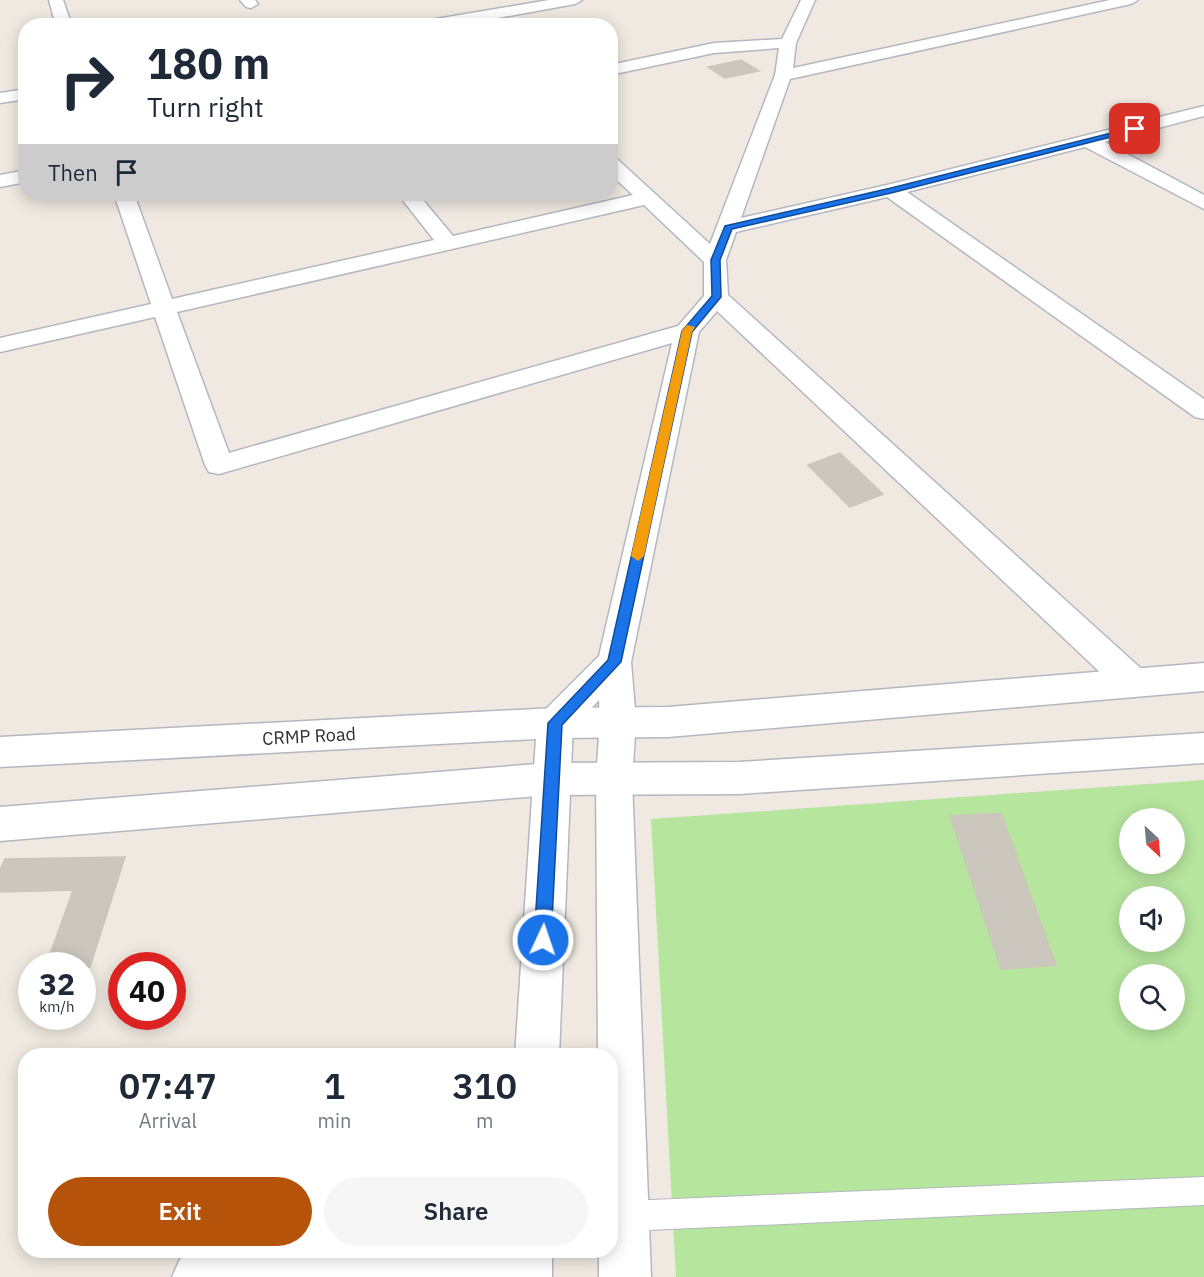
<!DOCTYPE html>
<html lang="en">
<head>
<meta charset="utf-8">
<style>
  :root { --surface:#fff; --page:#f6f6f7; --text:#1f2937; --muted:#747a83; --accent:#b45309 }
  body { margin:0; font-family:"IBM Plex Sans",sans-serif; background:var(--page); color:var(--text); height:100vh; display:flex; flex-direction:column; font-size:22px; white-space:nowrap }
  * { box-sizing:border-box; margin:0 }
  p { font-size:20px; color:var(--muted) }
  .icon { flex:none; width:33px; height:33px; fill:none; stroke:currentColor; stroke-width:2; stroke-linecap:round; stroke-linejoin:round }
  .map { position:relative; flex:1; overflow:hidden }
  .side { position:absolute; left:18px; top:1048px; width:600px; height:210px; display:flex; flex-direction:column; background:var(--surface); border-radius:24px; box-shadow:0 3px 15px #0003 }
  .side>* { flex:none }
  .hud { position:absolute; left:18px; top:18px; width:600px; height:183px; border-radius:24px; box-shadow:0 3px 15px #0003; background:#fff; color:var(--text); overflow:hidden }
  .needle { width:39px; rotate:154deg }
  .fabs { position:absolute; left:1119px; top:808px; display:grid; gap:12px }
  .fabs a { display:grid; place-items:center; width:66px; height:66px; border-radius:50%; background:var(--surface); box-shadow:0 3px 15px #0003; font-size:30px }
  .speed { position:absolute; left:18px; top:952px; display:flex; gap:12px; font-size:30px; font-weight:700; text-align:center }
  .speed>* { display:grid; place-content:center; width:78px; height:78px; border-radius:50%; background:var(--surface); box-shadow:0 3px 15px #0003; line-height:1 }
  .speed small { font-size:15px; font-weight:400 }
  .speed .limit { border:9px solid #d22; background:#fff; color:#111 }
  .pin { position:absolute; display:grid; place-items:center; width:51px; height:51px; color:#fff; margin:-26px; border-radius:12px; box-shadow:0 3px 9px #0006 }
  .me { position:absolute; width:66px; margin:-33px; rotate:3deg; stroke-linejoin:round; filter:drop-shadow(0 0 4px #0008) }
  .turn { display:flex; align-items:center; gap:21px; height:126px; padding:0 30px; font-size:27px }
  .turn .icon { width:78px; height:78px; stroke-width:2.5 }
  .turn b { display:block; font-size:42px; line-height:51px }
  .then { display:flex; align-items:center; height:57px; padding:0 30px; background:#0003; gap:12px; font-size:22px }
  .eta { display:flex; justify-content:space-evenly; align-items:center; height:102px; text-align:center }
  .eta b { font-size:36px; font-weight:600; line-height:42px }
  .button { display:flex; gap:12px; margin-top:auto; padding:12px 30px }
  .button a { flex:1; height:69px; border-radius:36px; background:var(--accent); color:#fff; font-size:24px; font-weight:600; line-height:69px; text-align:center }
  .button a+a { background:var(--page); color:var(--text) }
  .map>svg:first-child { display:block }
  .green { fill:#b6e59e; fill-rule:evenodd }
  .building { fill:#cbc7bf; stroke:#cbc5ba; stroke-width:1.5 }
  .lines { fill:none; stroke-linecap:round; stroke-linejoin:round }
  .service-casing { stroke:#b4b7c1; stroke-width:2 }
  .minor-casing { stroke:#b4b7c1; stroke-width:3 }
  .tertiary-casing { stroke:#b4b7c1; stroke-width:3 }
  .secondary-casing { stroke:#b4b7c1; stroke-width:3 }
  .service { fill:#fff; fill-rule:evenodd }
  .minor { fill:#fff; fill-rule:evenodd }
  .tertiary { fill:#fff; fill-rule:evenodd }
  .secondary { fill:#fff; fill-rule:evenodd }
  .route { fill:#1a73e8; stroke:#114b97; stroke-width:1.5 }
  .slow { fill:#f59e0b }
  .labels { text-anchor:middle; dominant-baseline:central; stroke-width:5; stroke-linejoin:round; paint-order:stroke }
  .street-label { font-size:18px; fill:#2e2e2e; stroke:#fff }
</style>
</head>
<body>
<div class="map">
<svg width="1204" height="1277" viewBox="0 0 1204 1277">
  <rect width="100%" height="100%" fill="#efe9e1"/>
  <path class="green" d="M1204,780V1277H676L651,819ZM1130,819H1174V864H1130ZM1130,897H1174V942H1130ZM1130,975H1174V1020H1130Z"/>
  <g class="building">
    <path d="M741,60L759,71L725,78L708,67Z"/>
    <path d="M840,453L883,494L850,507L808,465Z"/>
    <path d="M1001,813L1056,965L1001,969L950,816Z"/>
    <path d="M125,857L90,967L46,966L73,890L0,892V870L5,859Z"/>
  </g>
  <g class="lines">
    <defs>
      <path id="service" d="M1204,1177V1205L626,1231L616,1226L611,1216L616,1206L626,1201Z"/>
      <g id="minor">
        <path d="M49,0H63L72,26H56Z"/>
        <path d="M240,0H255L258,4L251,8L246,7Z"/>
        <path d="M549,0H582L575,4L454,26H417L424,21Z"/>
        <path d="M801,0H815L796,43L793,68L1110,0H1138L1131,4L790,79L741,218L891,184L1204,106V116L1105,142L1204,195V209L1085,147L907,192L1204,399V419L1195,417L887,197L736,232L726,260L728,295L1146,673L1151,683L1146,693L1134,697L1122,693L717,311L699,332L631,662L636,721L630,731L618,736L606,731L600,721L599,700C582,718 570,743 542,733L537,723L542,713L599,656L672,343L219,474L209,472L205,465L155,317L0,352V338L151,304L114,194H134L172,299L434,240L398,194H418L453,236L633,195L610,174V157L617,159L710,244L775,75L779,48L714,53L610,75V65L714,43L782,39ZM644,205L704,262V296L678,326L229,453L177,312Z"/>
        <path d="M26,89V99L0,103V93Z"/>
        <path d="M26,170V182L0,187V175Z"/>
        <path d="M198,1251H547L551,1261L545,1277H172L180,1259Z"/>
      </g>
      <g id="tertiary">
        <path d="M618,706L630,711L636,721L632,779L651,1277H599V1251H610V1056H598L596,779L600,721L606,711Z"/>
        <path d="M555,708L568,713L573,723L559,1056H515L537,723L542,713Z"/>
        <path d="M502,1251H552V1277H500Z"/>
      </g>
      <g id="secondary">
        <path d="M1204,663V691L668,737L555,738L0,767V737L555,708L668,707Z"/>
        <path d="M1204,733V763L739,794L550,795L0,841V807L550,763L739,762Z"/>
      </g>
    </defs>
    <use href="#service" class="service-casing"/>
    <use href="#minor" class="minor-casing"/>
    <use href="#tertiary" class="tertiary-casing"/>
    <use href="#secondary" class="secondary-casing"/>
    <use href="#service" class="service"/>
    <use href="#minor" class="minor"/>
    <use href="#tertiary" class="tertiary"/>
    <use href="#secondary" class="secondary"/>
  </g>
  <path class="route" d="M1135,127L1138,130L891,193L732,229L720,260L721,297L692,332L621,662L562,725L551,940L549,946L543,949L536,946L534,940L548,723L608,660L682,331L712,296L711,260L725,226L891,188Z"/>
  <path class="slow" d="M687,325L695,327L692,332L644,556L638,561L631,556L682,331Z"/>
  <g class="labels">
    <g class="street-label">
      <text transform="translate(309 736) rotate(-3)">CRMP Road</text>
    </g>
  </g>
</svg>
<div class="fabs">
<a><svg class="needle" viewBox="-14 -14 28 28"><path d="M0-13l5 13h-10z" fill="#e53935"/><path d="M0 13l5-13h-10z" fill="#747a83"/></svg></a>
<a><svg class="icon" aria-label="sound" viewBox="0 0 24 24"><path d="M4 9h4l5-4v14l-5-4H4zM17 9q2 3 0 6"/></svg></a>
<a><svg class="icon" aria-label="search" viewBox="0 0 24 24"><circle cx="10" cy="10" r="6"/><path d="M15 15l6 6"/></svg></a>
</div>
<div class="speed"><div>32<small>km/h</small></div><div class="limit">40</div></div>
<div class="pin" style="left:1135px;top:129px;background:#d93025"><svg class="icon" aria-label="arrive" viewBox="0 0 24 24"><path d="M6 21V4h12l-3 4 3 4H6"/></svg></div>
<svg class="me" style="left:543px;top:940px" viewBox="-20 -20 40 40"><circle r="17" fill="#1a73e8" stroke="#fff" stroke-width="3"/><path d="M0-11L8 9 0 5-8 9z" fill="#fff"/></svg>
<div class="hud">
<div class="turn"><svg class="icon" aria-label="right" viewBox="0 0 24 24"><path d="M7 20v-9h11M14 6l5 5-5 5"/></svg><div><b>180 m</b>Turn right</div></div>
<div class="then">Then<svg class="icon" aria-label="arrive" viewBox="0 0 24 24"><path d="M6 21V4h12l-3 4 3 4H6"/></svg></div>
</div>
<section class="side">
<div class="eta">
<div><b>07:47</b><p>Arrival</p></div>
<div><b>1</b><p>min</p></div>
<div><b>310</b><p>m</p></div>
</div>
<div class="button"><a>Exit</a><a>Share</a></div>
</section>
</div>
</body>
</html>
